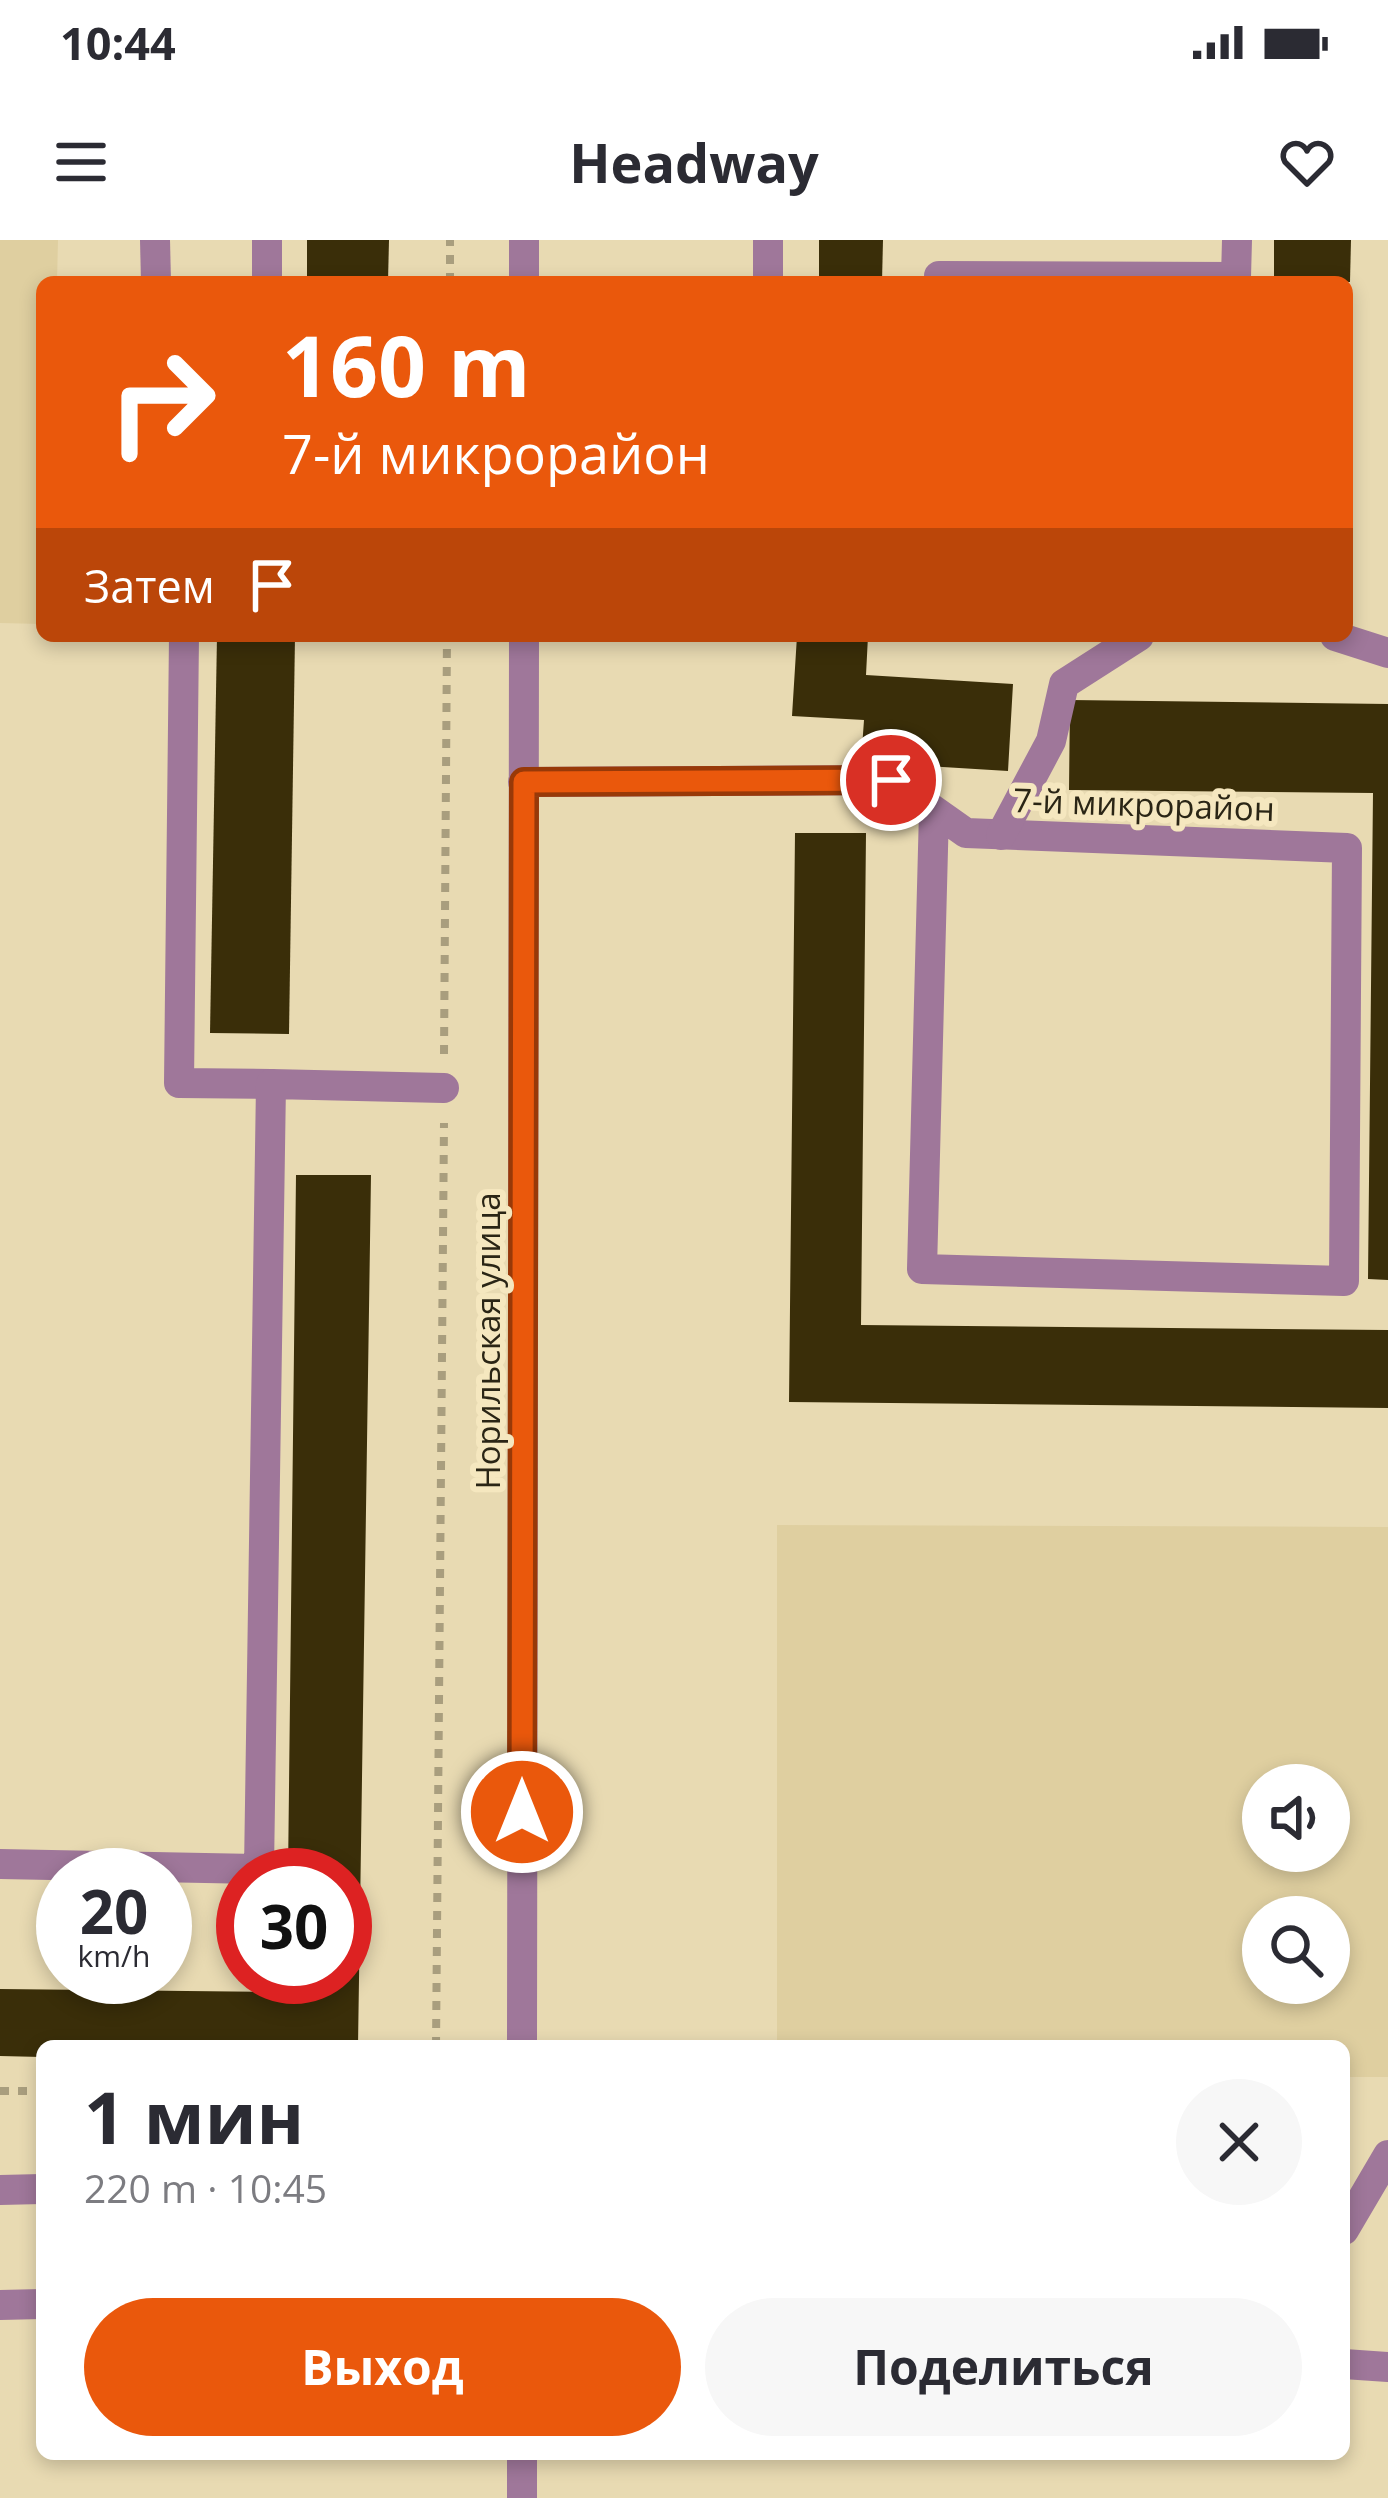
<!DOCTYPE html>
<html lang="ru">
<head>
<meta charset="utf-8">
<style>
  :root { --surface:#fff; --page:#f7f7f7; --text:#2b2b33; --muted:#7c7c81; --accent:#ea580c }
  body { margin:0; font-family:"Open Sans",sans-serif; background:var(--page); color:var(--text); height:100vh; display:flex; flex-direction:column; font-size:45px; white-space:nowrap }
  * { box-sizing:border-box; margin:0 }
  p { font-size:39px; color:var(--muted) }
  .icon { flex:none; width:66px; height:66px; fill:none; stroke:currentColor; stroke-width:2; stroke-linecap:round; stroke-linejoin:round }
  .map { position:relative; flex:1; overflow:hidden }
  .side { position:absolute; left:36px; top:1800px; width:1314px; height:420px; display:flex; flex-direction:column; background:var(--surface); border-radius:18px; box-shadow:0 6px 18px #0003 }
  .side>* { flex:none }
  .hud { position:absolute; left:36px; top:36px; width:1317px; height:366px; border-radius:18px; box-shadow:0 6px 18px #0003; background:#ea580c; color:#fff; overflow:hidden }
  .fabs { position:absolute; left:1242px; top:1524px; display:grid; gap:24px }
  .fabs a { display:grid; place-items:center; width:108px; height:108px; border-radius:50%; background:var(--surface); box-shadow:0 6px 18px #0003; font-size:60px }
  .speed { position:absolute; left:36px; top:1608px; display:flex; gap:24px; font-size:60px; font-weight:700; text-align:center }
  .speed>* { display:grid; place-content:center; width:156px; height:156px; border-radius:50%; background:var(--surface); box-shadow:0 6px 18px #0003; line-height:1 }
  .speed small { font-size:30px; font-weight:400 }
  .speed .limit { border:18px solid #d22; background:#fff; color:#111 }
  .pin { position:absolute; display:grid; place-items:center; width:102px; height:102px; color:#fff; margin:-51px; border:6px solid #fff; border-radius:50%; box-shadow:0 3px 12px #0007 }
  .me { position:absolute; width:132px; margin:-66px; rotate:0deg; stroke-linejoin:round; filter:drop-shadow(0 0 9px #0008) }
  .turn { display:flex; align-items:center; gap:42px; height:252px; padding:0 48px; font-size:54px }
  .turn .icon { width:156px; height:156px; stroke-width:2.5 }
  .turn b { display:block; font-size:84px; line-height:102px }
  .then { display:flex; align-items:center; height:114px; padding:0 48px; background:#0003; gap:24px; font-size:45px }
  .round { display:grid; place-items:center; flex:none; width:126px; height:126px; border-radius:63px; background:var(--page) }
  .overview { display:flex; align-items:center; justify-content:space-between; height:204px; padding:0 48px }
  h1 { font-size:72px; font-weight:700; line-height:90px }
  .primary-button { display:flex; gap:24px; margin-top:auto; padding:24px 48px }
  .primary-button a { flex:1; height:138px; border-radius:72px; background:var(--accent); color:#fff; font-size:48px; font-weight:700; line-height:138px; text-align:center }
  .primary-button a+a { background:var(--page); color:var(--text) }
  .status { display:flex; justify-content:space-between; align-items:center; height:84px; padding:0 60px; background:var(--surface); direction:ltr }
  .status svg { height:33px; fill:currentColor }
  header { display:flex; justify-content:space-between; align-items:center; height:156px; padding:0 48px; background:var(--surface); font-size:54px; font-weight:700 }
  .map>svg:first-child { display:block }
  .built { fill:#dfcfa0; fill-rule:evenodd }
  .building { fill:#3a2e09 }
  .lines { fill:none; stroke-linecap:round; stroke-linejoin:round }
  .path { stroke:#a99e7e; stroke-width:8; stroke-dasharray:9 9; stroke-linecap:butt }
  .minor { stroke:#9f779a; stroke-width:30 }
  .route-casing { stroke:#983908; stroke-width:30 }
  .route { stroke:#ea580c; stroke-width:21 }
  .labels { text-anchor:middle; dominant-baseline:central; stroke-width:12; stroke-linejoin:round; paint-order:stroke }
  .street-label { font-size:33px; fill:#2a2515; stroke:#f5e7bf }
</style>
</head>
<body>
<div class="status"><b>10:44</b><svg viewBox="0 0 49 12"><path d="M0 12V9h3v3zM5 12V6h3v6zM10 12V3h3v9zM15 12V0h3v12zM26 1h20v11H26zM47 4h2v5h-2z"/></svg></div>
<header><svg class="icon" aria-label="menu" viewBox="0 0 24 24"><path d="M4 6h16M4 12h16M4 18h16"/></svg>Headway<svg class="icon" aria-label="heart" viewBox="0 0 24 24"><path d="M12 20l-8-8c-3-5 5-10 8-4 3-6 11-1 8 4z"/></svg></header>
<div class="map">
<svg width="1388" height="2258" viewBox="0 0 1388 2258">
  <rect width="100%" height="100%" fill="#e8dab2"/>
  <g class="built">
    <path d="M0,0H58L57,42H42V384L0,383Z"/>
    <path d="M777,1285L1388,1287V1837H1344V1806H777ZM1263,1545H1329V1611H1263ZM1263,1677H1329V1743H1263Z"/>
  </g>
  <g class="building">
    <path d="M307,0H389L388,42H307Z"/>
    <path d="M819,0H883L882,42H819Z"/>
    <path d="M1274,0H1351L1350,42H1274Z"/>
    <path d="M217,396H295L289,794L210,793Z"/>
    <path d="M797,396H868L866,435L1013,444L1008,531L861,522L864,480L792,476Z"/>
    <path d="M1070,460L1388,464V1040L1368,1039L1373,553L1069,550Z"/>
    <path d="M795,593H866L861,1085L1388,1090V1168L789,1162Z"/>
    <path d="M296,935H371L358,1806H42V1817L0,1816V1749L287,1752V1737H345V1635H288Z"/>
  </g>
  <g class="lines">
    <g class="path">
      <path d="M450,42V0"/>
      <path d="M444,814L447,396"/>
      <path d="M436,1806L444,883"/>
      <path d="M0,1851H42"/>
    </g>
    <g class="minor">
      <path d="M155,0L156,42"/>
      <path d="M267,0V42"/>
      <path d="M939,36L1236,37L1237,0"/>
      <path d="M524,42V0"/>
      <path d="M768,42V0"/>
      <path d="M184,396L179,843L271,844"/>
      <path d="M1335,396L1388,413"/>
      <path d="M523,542L891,540L966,593L1347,608L1344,1041L922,1029L934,571"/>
      <path d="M1001,595L1051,501L1064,444L1139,396"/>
      <path d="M0,1624L259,1629L271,844L444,848"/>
      <path d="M522,1806L524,396"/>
      <path d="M0,1950L42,1949"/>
      <path d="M1344,1990L1388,1915"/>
      <path d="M0,2065L42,2064"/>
      <path d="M1344,2124L1388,2127"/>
      <path d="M522,2214V2258"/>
    </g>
  </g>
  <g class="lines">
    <defs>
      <path id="route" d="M522,1572L524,542L891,540"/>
    </defs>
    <use href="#route" class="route-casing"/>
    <use href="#route" class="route"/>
  </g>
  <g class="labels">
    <g class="street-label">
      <text transform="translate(1144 564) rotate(2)">7-й микрорайон</text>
      <text transform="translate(487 1101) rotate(-90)">Норильская улица</text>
    </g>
  </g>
</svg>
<div class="fabs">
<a><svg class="icon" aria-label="sound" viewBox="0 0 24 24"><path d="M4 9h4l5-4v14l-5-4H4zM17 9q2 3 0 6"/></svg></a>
<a><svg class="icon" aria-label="search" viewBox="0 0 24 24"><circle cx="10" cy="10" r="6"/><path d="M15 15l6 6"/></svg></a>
</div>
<div class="speed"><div>20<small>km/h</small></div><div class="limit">30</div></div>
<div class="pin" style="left:891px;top:540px;background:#d93025"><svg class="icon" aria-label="arrive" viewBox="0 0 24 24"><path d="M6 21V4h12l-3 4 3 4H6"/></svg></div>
<svg class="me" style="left:522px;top:1572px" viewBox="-20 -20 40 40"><circle r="17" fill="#ea580c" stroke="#fff" stroke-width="3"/><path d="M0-11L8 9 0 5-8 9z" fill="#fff"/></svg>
<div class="hud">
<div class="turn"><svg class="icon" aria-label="right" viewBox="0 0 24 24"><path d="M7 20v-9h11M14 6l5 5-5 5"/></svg><div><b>160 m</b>7-й микрорайон</div></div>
<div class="then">Затем<svg class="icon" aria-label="arrive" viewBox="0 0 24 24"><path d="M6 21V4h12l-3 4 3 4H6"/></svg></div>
</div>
<section class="side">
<div class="overview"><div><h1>1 мин</h1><p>220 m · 10:45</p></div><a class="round"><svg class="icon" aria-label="close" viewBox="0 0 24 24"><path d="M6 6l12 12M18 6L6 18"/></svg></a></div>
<div class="primary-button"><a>Выход</a><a>Поделиться</a></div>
</section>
</div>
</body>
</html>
